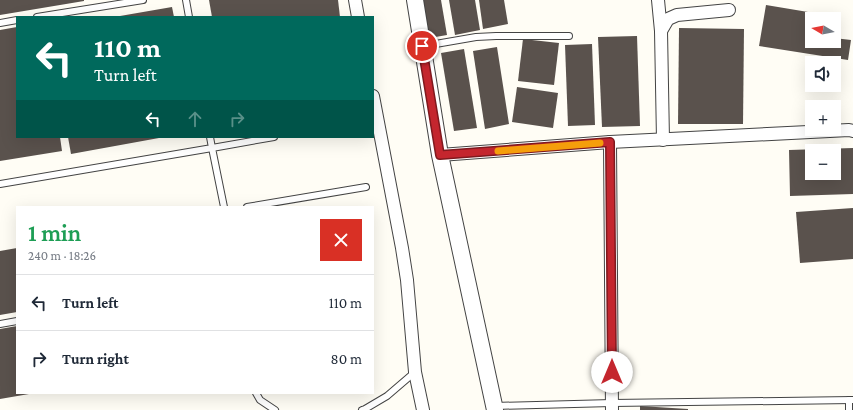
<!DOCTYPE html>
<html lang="en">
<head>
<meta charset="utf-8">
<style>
  :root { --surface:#fff; --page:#f6f6f7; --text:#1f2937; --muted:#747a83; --line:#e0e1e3 }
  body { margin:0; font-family:"Crimson Pro",serif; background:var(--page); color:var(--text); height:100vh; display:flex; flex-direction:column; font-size:15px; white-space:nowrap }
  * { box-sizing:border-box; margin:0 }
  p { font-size:13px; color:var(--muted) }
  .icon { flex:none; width:22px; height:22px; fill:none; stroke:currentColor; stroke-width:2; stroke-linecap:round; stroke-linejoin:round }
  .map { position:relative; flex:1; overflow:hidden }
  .drawer { position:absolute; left:16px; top:206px; width:358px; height:188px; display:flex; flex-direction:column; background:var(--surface); border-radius:0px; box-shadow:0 4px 16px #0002 }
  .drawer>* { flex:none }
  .guide { position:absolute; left:16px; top:16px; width:358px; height:122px; border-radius:0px; box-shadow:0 4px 16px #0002; background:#00695c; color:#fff; overflow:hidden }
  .needle { width:26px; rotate:280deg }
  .controls { position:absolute; left:805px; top:12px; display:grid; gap:8px }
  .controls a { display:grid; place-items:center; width:36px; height:36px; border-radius:0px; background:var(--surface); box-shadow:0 4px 16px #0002; font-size:20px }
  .pin { position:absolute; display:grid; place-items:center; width:34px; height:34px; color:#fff; margin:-17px; border:2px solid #fff; border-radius:50%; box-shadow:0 1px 4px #0007 }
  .me { position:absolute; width:44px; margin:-22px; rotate:0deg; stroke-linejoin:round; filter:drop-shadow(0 0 3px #0008) }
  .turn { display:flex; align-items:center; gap:14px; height:84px; padding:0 12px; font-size:18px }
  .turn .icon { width:52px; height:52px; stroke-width:2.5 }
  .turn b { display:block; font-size:28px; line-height:34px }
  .lanes { display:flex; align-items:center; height:38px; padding:0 12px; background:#0003; justify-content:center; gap:20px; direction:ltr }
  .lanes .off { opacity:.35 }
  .round { display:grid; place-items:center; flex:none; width:42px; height:42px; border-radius:0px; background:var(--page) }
  .overview { display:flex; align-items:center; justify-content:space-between; height:68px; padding:0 12px }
  h1 { font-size:24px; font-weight:600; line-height:30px; color:#1e9e55 }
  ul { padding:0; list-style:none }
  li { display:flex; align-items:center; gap:12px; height:56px; padding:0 12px; border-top:1px solid var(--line) }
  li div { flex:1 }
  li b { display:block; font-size:15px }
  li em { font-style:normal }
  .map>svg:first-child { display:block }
  .building { fill:#5a524d; fill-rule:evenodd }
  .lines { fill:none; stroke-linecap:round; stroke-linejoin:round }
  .service-casing { stroke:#444; stroke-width:8 }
  .minor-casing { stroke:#444; stroke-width:14 }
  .tertiary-casing { stroke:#444; stroke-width:18 }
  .service { stroke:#fff; stroke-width:6 }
  .minor { stroke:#fff; stroke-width:12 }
  .tertiary { stroke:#fff; stroke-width:16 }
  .route-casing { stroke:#7f191e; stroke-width:10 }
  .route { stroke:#c4262e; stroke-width:7 }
  .slow { stroke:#f59e0b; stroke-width:7 }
</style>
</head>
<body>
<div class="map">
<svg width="853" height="410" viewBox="0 0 853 410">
  <rect width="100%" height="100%" fill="#fffdf5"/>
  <g class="building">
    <path d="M0,0H84V1L0,15Z"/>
    <path d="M209,0H338L340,17H212Z"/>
    <path d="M417,0H441L447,35L424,39Z"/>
    <path d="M449,0H475L480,30L455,35Z"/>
    <path d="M479,0H504L508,24L483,29Z"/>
    <path d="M766,5L838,17L835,37H834V19H812V41H834V38L851,40L848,60L759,46Z"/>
    <path d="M172,7L174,17H121L120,16Z"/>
    <path d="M17,27V137H60L62,151L0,161V30Z"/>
    <path d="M679,28L744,29L743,124H678Z"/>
    <path d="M637,36L640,126L602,127L598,37Z"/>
    <path d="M523,39L559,43L554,85L518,81Z"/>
    <path d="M592,44L595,125L568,126L565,45Z"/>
    <path d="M497,47L509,124L485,129L473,51Z"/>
    <path d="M464,49L477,128L454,131L441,53Z"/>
    <path d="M517,87L558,93L553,128L512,122Z"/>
    <path d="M68,137H159V138L71,154Z"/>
    <path d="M853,148V194L790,196L789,150ZM812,151H834V173H812Z"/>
    <path d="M853,208V259L800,263L796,212Z"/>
    <path d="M17,248V312L0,315V251Z"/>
    <path d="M17,326V393H29V394L0,399V329Z"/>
    <path d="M640,406L688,409V410H640Z"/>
  </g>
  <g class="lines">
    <defs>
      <g id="service">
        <path d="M186,0L189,17"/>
        <path d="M37,17L143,0"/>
        <path d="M0,23L17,20"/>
        <path d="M424,46L476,37L496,36H569"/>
        <path d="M0,184L212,148L210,137"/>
        <path d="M224,207L212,148L274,137"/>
        <path d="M247,207L366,187"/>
        <path d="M0,324L17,321"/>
        <path d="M256,393L260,400L275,410"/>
        <path d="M849,400V410"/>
        <path d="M495,406L612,403L853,400"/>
        <path d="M362,410L365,409L387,396L415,372"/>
      </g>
      <g id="minor">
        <path d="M355,0L358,17"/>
        <path d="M658,0L661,31L663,140"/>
        <path d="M661,31L668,19L677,15L729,10"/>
        <path d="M373,96L402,248L407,280L415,372L423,410"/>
        <path d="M610,142L612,410"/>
        <path d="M440,155L610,142L849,130L853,131"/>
      </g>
      <path id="tertiary" d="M415,0L440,155L495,410"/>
    </defs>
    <use href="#service" class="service-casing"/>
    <use href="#minor" class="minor-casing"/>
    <use href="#tertiary" class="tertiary-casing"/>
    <use href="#service" class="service"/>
    <use href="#minor" class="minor"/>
    <use href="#tertiary" class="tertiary"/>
  </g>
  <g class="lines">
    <defs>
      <path id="route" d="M422,46L440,155L610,142L612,372"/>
    </defs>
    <use href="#route" class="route-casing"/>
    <use href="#route" class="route"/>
    <path class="slow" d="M498,151L600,143"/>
  </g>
</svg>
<div class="controls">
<a><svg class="needle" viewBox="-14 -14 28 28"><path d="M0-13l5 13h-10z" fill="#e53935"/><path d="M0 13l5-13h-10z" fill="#747a83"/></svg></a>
<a><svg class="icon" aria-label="sound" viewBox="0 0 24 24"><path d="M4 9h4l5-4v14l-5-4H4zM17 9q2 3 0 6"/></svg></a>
<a>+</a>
<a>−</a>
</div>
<div class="pin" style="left:422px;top:46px;background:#d93025"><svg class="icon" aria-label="arrive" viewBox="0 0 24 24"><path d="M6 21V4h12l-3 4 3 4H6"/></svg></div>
<svg class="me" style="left:612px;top:372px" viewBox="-20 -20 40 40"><circle r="19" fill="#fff"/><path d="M0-13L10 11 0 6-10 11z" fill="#c4262e"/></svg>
<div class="guide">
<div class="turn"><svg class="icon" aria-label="left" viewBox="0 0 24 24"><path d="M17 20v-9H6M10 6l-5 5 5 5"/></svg><div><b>110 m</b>Turn left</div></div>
<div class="lanes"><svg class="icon" aria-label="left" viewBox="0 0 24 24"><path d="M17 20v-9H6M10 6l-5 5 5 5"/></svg><svg class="icon off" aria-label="ahead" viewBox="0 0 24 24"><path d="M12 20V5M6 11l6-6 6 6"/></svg><svg class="icon off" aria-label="right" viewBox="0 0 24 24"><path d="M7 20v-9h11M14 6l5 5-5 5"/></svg></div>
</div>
<section class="drawer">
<div class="overview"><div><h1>1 min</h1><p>240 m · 18:26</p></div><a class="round" style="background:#d93025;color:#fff"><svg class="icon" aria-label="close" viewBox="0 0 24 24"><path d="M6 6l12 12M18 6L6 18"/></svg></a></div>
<ul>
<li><svg class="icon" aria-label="left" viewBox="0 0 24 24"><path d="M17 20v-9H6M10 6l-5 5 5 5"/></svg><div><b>Turn left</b></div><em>110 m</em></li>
<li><svg class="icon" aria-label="right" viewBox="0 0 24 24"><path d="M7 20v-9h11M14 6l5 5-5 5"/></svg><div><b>Turn right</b></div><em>80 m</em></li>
</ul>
</section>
</div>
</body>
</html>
